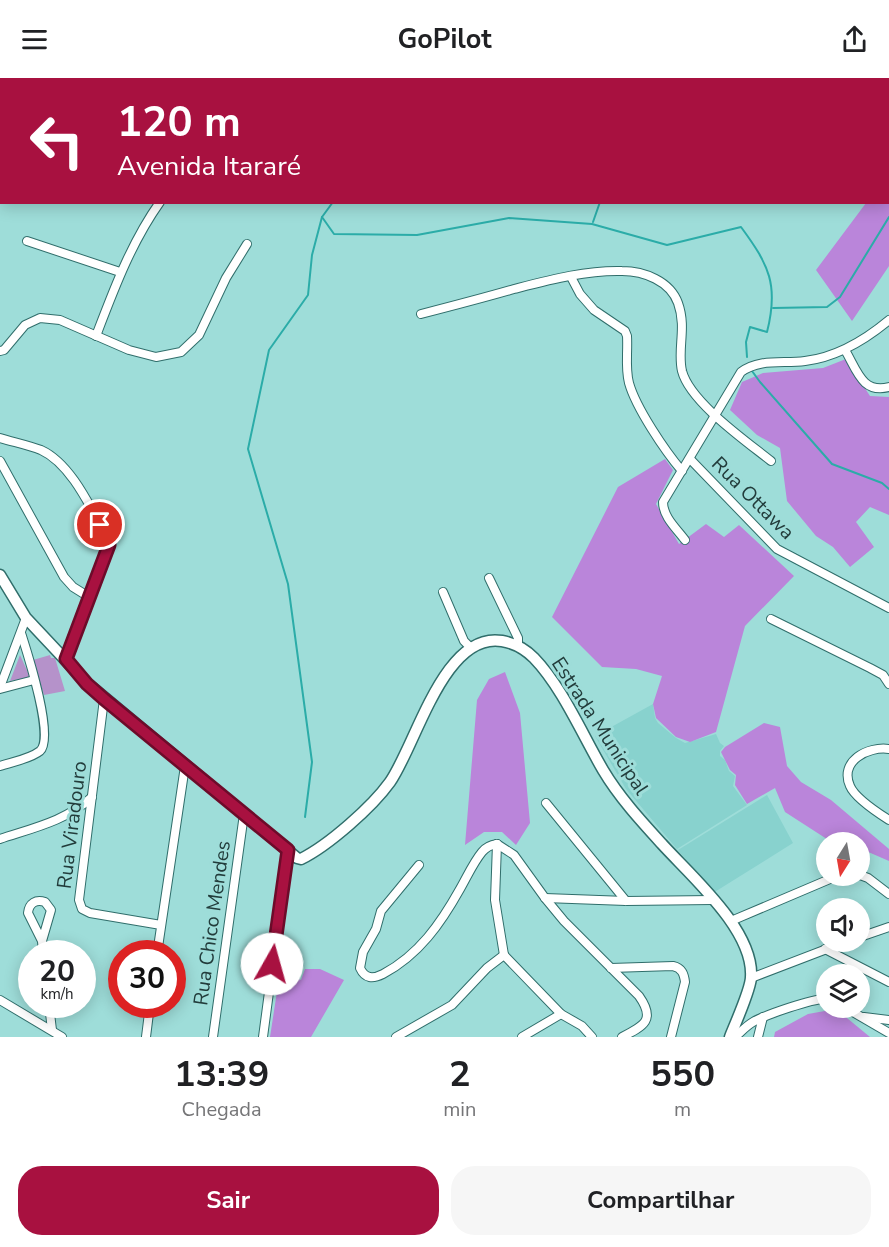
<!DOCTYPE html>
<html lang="pt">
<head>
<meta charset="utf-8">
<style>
  :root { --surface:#fff; --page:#f6f6f6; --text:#202124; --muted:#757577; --accent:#a81140 }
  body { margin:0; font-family:"Nunito Sans",sans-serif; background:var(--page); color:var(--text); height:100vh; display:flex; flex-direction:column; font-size:22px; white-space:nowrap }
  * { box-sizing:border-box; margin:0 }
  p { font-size:20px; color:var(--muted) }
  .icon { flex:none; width:33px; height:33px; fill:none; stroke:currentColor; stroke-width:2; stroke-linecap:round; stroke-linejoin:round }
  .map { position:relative; height:959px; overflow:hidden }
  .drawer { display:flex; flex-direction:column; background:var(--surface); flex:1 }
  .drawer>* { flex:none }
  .banner { position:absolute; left:0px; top:0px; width:890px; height:126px; box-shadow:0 3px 15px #0003; background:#a81140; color:#fff; overflow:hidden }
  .needle { width:39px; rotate:191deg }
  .fabs { position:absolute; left:816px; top:754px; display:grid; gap:12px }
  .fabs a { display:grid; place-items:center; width:54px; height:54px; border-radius:50%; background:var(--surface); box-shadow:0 3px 15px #0003; font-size:30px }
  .speed { position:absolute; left:18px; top:862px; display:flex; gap:12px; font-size:30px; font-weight:700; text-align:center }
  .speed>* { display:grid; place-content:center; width:78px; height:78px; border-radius:50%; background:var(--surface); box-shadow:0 3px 15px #0003; line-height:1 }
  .speed small { font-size:15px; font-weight:400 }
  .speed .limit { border:9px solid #d22; background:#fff; color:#111 }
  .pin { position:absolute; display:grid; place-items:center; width:51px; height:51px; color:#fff; margin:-26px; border:3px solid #fff; border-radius:50%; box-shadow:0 2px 6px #0007 }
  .me { position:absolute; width:66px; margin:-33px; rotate:7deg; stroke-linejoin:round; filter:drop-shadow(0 0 4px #0008) }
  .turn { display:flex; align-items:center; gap:21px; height:126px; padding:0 18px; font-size:27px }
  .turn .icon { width:78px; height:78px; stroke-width:2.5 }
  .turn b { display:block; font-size:42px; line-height:51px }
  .eta { display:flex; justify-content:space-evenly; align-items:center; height:102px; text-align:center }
  .eta b { font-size:36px; font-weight:700; line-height:42px }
  .primary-button { display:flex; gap:12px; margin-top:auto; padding:12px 18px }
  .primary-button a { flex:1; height:69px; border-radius:24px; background:var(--accent); color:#fff; font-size:24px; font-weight:700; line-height:69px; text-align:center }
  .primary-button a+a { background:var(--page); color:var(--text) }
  header { display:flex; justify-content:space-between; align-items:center; height:78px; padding:0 18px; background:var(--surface); font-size:27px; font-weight:700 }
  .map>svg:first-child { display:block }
  .built { fill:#88d2ce }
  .green { fill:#b592ca }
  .forest { fill:#ba85da }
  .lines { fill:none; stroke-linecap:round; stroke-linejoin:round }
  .stream { stroke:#2baca8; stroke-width:2 }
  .minor-casing { stroke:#306e6b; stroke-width:10 }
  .secondary-casing { stroke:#306e6b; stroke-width:13 }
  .minor { stroke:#fff; stroke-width:8 }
  .secondary { stroke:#fff; stroke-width:10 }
  .route-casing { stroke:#6d0b2a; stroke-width:15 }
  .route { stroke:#a81140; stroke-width:10 }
  .labels { text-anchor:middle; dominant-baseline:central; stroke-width:6; stroke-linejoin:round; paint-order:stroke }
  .street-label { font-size:20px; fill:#223c3b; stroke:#9eddd9 }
</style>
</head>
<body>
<header><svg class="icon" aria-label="menu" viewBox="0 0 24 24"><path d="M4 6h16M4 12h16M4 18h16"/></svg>GoPilot<svg class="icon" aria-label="share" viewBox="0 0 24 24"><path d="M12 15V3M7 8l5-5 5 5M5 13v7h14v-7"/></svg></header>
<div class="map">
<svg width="889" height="959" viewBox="0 0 889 959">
  <rect width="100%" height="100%" fill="#9eddd9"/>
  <g class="built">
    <path d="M653,626L655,640L658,645L676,660L685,665L716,656L720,665L724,668L720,673V678L725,682L729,693L735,698L733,708L747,727L677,771L626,711L595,658Z"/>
    <path d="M767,717L793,765L713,815L678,772Z"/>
  </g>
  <g class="green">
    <path d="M20,577L30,599L10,603Z"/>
    <path d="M50,577L51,580H55L65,613L44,617L33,582Z"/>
  </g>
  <g class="forest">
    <path d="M889,93V188L852,243L816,192L866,125L888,124Z"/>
    <path d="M846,281L870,318L889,319V437L870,429L856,444L874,469L850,489L833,469L816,458L787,423L780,370L757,357L730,332L742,304L763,295L823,290Z"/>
    <path d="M665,381L673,392L656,426L679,466L706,446L724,459L739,447L794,498L745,548L716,654L690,664L676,659L656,640L653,626L662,598L636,591L602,589L552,539L618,409Z"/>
    <path d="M505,594L520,635L530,745L516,767L502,754H484L465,767L477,622L489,601Z"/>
    <path d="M764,645L780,649L787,688L801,704L831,722L889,771V783L866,773H860V765H833L785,734L775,710L747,726L735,707L736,697L730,692L721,674L725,669Z"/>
    <path d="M305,891H320L344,902L311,959H270L280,894L301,902Z"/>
    <path d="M836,931L870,959H774L775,954L808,936Z"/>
  </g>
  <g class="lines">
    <g class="stream">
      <path d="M132,0L133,2"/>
      <path d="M370,0V2"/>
      <path d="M177,2L179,0"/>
      <path d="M642,2L643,0"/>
      <path d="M333,124L322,139L334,156L417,157L509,140L592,146L667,167L741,149C769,187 779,207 767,254L750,249L746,264L747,279"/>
      <path d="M593,144L600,124"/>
      <path d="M773,230L827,229L840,219L889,139"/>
      <path d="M752,293L760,304L832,386L882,405L889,411"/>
      <path d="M305,739L312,684L288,506L248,371L269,272L308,217L312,177L322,139"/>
    </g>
    <defs>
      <g id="minor">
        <path d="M84,0L87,2"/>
        <path d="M76,2L79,0"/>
        <path d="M0,49L2,48"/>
        <path d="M27,163L120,194"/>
        <path d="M571,199L580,216L594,232L625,253L627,258C628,274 625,290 629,305C636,330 665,373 682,393"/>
        <path d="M421,236C452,228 483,220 514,211C549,202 586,192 622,193C644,193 670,203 678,225C687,250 677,271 682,293C690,324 746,363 771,383"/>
        <path d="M96,258C114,211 131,165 160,124"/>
        <path d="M845,272C857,292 862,316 889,309"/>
        <path d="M0,273L4,272L25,247L40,240L60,242L129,272L156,279L181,274L199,257L226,200L247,166"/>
        <path d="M0,360C13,364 28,367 41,372C72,386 92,433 108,461L109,467L66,581"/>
        <path d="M690,381L777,471L889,530"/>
        <path d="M0,383L64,499L73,509L89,519"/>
        <path d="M685,462C677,451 663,439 663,424L741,294C760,280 783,286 805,283C837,279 865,262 889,242"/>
        <path d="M489,500L518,560V568"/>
        <path d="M443,514L464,563L471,570"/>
        <path d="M771,541L870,590L883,597L889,606"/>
        <path d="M0,609L26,540"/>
        <path d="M0,611L34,602"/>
        <path d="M104,621L79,822L82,831L90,835L161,847"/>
        <path d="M889,671C868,668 839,683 850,708C855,720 878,735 889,742"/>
        <path d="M0,688C12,684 30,681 40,673C55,660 27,574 21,555"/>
        <path d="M546,725L626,823"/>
        <path d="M0,761C33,750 66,743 92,719"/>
        <path d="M497,766L514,777L545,820L564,843L639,918C656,942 644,948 622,959"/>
        <path d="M497,766L495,822L504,877"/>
        <path d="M419,787L381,833L376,851L363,874L360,890C365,901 373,901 383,896C419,877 441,845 460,811C467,799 473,785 482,774C486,769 490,767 497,766"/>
        <path d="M860,797L868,800L889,816"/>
        <path d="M545,820L626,823L713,822"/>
        <path d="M731,843L837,798"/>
        <path d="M860,859L889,849"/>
        <path d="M42,863L51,832L45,824C36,821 29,825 28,835L42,863L43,876"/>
        <path d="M825,871L889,904"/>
        <path d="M157,876L185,688"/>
        <path d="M504,877L561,936L582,948L592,959"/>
        <path d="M611,890L673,888C682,890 684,896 685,904L671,959"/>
        <path d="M751,900L845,864"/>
        <path d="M0,922L62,959"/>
        <path d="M49,927L52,952"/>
        <path d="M846,930L889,955"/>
        <path d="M864,939L889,942"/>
        <path d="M146,959L150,927"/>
        <path d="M213,959L244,736"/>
        <path d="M263,959L288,772"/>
        <path d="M396,959L452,927L487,890L504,877"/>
        <path d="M522,959L561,936"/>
        <path d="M735,959C741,954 746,948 753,944C765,937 814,920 826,921"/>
        <path d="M758,959L763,939"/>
      </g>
      <path id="secondary" d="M0,497L26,540L87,605L297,780L301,781C329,767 372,729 390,704C416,667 444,553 502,563C514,565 525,571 534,580C562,609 582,656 603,692C619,719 641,743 662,766C691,798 754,852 751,899C751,911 735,946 730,959"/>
    </defs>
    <use href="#minor" class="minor-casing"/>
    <use href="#secondary" class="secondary-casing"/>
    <use href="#minor" class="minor"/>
    <use href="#secondary" class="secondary"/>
  </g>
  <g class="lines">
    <defs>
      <path id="route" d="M100,447L109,467L66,581L87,606L104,621L288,772L272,886"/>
    </defs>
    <use href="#route" class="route-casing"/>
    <use href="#route" class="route"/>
  </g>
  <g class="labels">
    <g class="street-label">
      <text transform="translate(753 420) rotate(45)">Rua Ottawa</text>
      <text transform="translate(600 648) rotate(57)">Estrada Municipal</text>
      <text transform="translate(72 747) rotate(-83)">Rua Viradouro</text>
      <text transform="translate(212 845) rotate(-82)">Rua Chico Mendes</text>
    </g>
  </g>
</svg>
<div class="fabs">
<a><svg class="needle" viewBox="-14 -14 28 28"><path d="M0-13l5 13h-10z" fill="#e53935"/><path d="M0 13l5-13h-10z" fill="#757577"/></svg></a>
<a><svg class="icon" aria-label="sound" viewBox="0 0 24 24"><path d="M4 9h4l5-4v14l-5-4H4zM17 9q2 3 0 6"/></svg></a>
<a><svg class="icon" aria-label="layers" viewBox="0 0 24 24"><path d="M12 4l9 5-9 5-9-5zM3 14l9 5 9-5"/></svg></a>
</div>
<div class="speed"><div>20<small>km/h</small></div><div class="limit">30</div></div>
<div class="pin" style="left:100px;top:447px;background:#d93025"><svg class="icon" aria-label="arrive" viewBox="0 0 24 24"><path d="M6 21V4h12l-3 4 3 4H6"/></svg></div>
<svg class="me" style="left:272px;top:886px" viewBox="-20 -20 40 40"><circle r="19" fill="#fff"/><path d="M0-13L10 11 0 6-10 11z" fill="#a81140"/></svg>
<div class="banner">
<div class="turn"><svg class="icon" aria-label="left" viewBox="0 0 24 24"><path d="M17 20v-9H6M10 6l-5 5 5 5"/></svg><div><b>120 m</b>Avenida Itararé</div></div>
</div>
</div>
<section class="drawer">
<div class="eta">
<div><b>13:39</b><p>Chegada</p></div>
<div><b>2</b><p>min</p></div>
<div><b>550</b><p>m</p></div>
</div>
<div class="primary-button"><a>Sair</a><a>Compartilhar</a></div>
</section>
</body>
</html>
